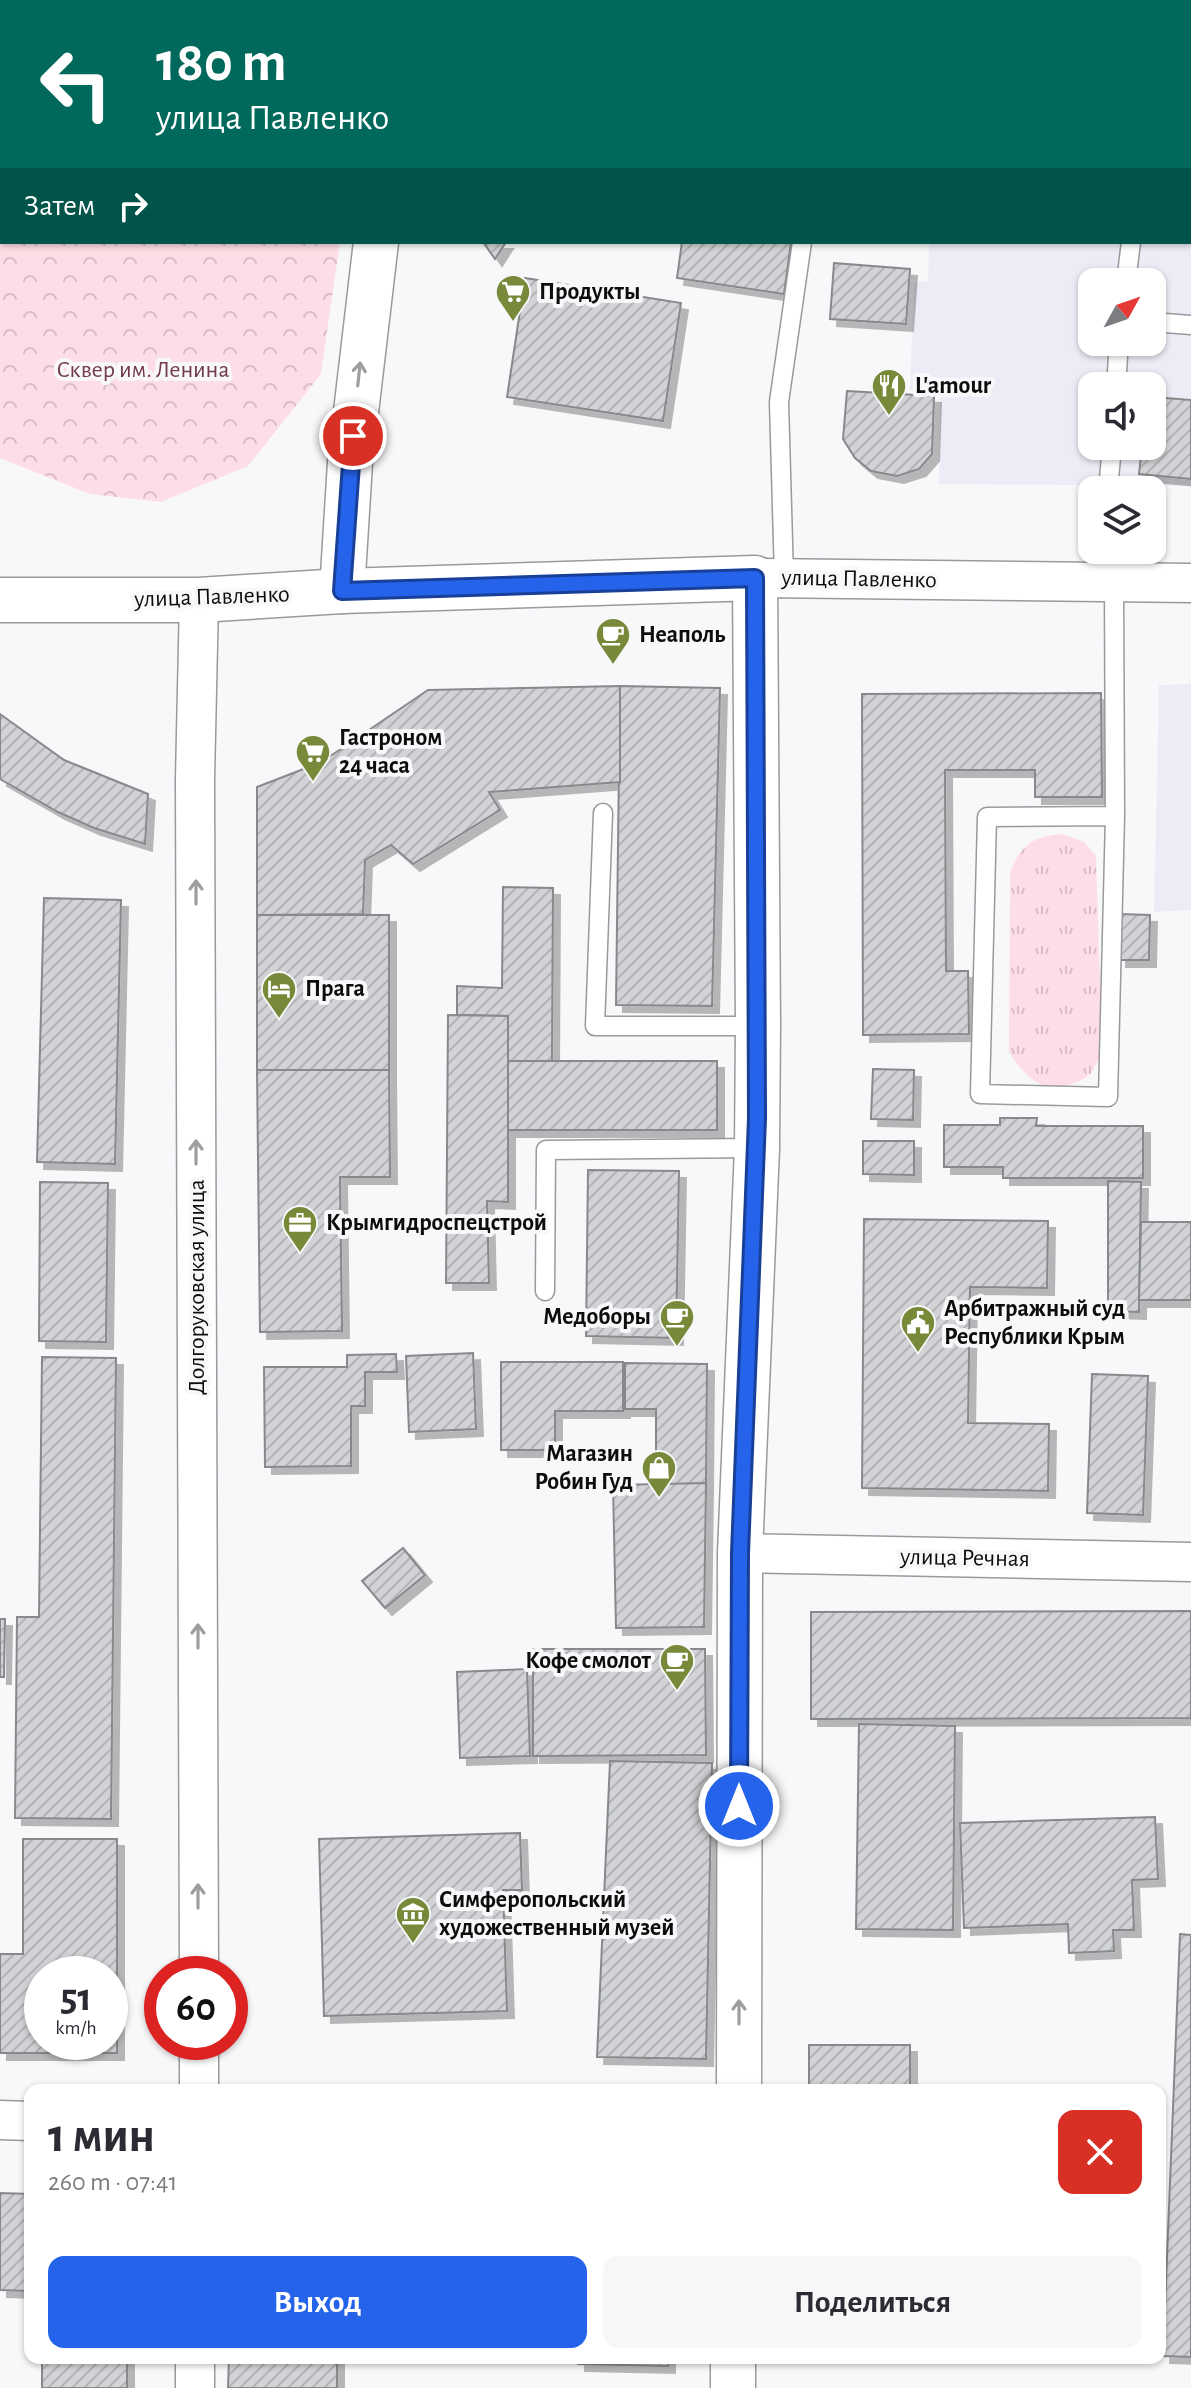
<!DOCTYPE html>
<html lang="ru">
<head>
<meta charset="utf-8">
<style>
  :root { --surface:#fff; --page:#f7f7f7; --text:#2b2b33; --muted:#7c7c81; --accent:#2563eb }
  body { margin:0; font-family:"Alegreya Sans",sans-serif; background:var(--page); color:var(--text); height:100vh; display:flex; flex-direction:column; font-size:30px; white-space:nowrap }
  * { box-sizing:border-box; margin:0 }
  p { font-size:26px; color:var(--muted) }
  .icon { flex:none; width:44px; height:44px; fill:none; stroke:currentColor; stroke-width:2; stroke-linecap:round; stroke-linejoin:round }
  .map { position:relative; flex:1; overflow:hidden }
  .panel { position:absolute; left:24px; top:2084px; width:1142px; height:280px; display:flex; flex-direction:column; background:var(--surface); border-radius:16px; box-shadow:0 2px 6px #0004 }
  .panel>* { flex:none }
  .banner { position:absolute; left:0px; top:0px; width:1192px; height:244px; box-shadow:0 2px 6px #0004; background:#00695c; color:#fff; overflow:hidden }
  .needle { width:52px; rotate:50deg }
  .fabs { position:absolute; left:1078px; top:268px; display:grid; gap:16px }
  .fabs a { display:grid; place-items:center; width:88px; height:88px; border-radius:16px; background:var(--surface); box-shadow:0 2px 6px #0004; font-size:40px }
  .speed { position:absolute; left:24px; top:1956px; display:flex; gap:16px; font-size:40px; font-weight:700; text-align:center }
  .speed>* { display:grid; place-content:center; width:104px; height:104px; border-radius:50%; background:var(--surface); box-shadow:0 2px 6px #0004; line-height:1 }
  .speed small { font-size:20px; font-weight:400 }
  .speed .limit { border:12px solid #d22; background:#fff; color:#111 }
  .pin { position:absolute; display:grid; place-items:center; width:68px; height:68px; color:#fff; margin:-34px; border:4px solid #fff; border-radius:50%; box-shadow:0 2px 8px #0007 }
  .me { position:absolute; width:88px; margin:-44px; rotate:0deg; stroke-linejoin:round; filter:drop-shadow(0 0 6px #0008) }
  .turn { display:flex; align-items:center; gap:28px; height:168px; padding:0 24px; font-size:36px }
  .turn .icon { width:104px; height:104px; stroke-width:2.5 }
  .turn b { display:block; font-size:56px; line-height:68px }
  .then { display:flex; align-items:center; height:76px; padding:0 24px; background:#0003; gap:16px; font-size:30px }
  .round { display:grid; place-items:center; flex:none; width:84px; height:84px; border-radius:16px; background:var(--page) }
  .overview { display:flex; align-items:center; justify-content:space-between; height:136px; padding:0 24px }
  h1 { font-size:48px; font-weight:700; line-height:60px }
  .button { display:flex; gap:16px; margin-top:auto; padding:16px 24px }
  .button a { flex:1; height:92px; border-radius:16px; background:var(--accent); color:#fff; font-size:32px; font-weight:700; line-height:92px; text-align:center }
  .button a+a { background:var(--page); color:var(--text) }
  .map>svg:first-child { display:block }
  .built { fill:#edecf6; fill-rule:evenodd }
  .grass { fill:url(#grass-tufts) }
  .park { fill:url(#park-crowns) }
  .building { fill:url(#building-hatch); stroke:#87898b; stroke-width:2; fill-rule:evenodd; filter:url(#shadow) }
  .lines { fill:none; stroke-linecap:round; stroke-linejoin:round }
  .service-casing { stroke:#9a9a9d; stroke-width:21 }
  .minor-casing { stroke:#9a9a9d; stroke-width:41 }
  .primary-casing { stroke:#9a9a9d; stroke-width:47 }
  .service { stroke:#fff; stroke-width:18 }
  .minor { stroke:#fff; stroke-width:38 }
  .primary { stroke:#fff; stroke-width:44 }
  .oneway { stroke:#9e9e9f }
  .route-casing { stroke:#184099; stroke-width:20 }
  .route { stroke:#2563eb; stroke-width:14 }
  .labels { text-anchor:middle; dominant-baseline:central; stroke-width:8; stroke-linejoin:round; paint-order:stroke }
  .poi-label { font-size:24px; font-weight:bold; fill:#0d0d0e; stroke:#f8f8fb; text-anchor:start }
  .park-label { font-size:24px; fill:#713b4c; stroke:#f8f8fb }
  .street-label { font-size:24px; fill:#0d0d0e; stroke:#f8f8fb }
</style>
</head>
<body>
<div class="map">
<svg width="1191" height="2388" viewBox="0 0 1191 2388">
  <defs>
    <pattern id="grass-tufts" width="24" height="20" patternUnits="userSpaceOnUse" patternTransform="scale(2)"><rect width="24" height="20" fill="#fedee6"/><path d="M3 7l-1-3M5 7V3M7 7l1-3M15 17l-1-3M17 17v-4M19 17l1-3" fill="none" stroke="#d8bdc4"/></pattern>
    <pattern id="park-crowns" width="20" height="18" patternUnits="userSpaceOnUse" patternTransform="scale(2)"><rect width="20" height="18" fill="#fedee6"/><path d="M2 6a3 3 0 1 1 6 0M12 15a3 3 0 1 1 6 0" fill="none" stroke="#d8bdc4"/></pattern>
    <pattern id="building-hatch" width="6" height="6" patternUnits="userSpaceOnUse" patternTransform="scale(2)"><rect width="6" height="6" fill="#d2d3d6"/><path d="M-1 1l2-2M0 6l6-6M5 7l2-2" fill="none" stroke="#b3b4b6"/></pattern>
    <filter id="shadow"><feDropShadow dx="7" dy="7" stdDeviation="0" flood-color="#0004"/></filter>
  </defs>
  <rect width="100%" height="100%" fill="#f8f8fb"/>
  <g class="built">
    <path d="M960,0H1191V486L939,484L940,392L910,390L914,282L928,281L929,242H1190V2H960ZM1092,282H1152V342H1092ZM1092,386H1152V446H1092Z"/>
    <path d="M1191,684V910L1154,912L1159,685Z"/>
  </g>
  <path class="grass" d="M1062,834L1084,842L1096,856L1102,1050C1099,1057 1096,1067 1091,1073C1087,1078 1076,1083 1069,1085C1040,1093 1024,1075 1009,1052L1010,872C1022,844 1032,837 1062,834Z"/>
  <path class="park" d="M0,0H375L2,2V242H340L321,374L248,466L161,502L90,494L0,458Z"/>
  <g class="building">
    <path d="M564,0H726L563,2Z"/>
    <path d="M1168,0H1191V67L1190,2H1167Z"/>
    <path d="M483,242H506L495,259Z"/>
    <path d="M682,242H791L784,294L677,278Z"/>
    <path d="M834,263L910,269L906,324L830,319Z"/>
    <path d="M525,278L681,303L663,421L507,397Z"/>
    <path d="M847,391L934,396L932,454L919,469L897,476L871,471L855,458L843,439Z"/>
    <path d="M1152,397L1191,400V479L1139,474L1142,446H1152Z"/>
    <path d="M620,686L720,688L712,1006L616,1005Z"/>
    <path d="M620,686V782L489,792L500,810L413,864L391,845L365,860L363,914L257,915V787L301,770L332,755L428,690Z"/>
    <path d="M1101,693L1102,797H1035V770H945L946,971H968L969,1034L863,1035L862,694Z"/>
    <path d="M0,714L64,760L148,794L145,844L94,828L58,812L0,779Z"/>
    <path d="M503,887L553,888L552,1061H508V1016L457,1015V986L502,988Z"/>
    <path d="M44,898L121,900L115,1164L37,1162Z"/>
    <path d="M1120,914L1150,915L1149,960H1119Z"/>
    <rect x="257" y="915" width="132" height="155"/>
    <path d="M448,1015L508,1016V1202L487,1201L489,1283H446Z"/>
    <rect x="508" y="1061" width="209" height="69"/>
    <path d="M873,1069L914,1070L913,1120L871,1119Z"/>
    <path d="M257,1070H389L390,1177H340L342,1331L260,1332Z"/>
    <path d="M1000,1118H1037L1036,1126H1143V1178H1003V1167H944V1125H1000Z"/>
    <path d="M863,1141H914V1175L863,1174Z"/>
    <path d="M588,1170L679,1171L676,1338L586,1336Z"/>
    <path d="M1108,1181L1141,1182L1139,1312L1108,1311Z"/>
    <path d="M40,1182L108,1183L106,1342L39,1341Z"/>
    <path d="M864,1219L1048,1221L1047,1288L970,1287L968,1423L1049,1424L1048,1491L862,1488Z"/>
    <path d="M1141,1222H1191V1300H1139Z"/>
    <path d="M473,1353L476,1429L409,1432L406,1356Z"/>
    <path d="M396,1354L397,1372H365V1406H351V1466L265,1467L264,1367H347V1355Z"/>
    <path d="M42,1357L116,1358L111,1819L15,1818L17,1617H39Z"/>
    <path d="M501,1362H623V1411H555V1450H501Z"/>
    <path d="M625,1363L707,1364L706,1484H656V1409H625Z"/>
    <path d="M1092,1374L1148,1376L1143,1515L1087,1513Z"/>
    <path d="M706,1483L704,1627L616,1628L613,1485Z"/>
    <path d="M403,1548L425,1575L385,1608L362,1581Z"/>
    <path d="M1191,1611V1718L811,1719V1612Z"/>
    <path d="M0,1619H5L4,1677H0Z"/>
    <path d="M533,1649H705L706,1755L533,1756Z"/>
    <path d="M527,1669L530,1756L460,1758L457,1672Z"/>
    <path d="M859,1724L955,1726L953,1930L856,1929Z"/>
    <path d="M610,1761L712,1763L706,2059L597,2057Z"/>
    <path d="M1155,1817L1158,1879L1132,1880L1134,1930H1113L1114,1951L1069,1953L1068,1924L964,1928L960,1823Z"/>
    <path d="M520,1833L522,1890H503L507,2011L324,2016L319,1839Z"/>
    <path d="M23,1839H117V2053H0V1954H23ZM42,1974H110V2042H42Z"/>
    <path d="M1180,1934L1191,1935V2357L1163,2356Z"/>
    <rect x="809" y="2045" width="101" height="45"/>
    <path d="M0,2193L30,2194V2291L0,2290Z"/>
    <rect x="42" y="2358" width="85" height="30"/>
    <path d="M229,2358H337V2388H228Z"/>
    <path d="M578,2358H668V2366L578,2364Z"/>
  </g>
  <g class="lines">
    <defs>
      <g id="service">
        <path d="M837,2V0"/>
        <path d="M1190,102H1191"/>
        <path d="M1126,282L1131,242"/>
        <path d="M1152,322L1191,325"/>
        <path d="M1116,386L1119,342"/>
        <path d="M1108,490L1112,446"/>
        <path d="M1112,550L1114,582L1115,816L1108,1097L980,1094L987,817L1115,816"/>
        <path d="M784,578L779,402L802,242"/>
        <path d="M603,813L595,1026H758"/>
        <path d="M545,1291L546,1150L757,1148"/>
      </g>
      <g id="minor">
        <path d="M755,578L1191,583"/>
        <path d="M740,1553L1191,1562"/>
        <path d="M199,1974L195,779L199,600"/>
        <path d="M199,2042V2090"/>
        <path d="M0,2120L30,2121"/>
        <path d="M195,2388V2358"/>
      </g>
      <g id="primary">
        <path d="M408,2L409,0"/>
        <path d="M342,591L350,463L376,242"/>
        <path d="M0,600H199L342,591L755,578L758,1026L757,1148L740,1553L739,2090"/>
        <path d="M733,2388V2358"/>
      </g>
    </defs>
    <use href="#service" class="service-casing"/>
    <use href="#minor" class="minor-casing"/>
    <use href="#primary" class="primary-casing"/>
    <use href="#service" class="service"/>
    <use href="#minor" class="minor"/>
    <use href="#primary" class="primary"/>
  </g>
  <defs><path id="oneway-shaft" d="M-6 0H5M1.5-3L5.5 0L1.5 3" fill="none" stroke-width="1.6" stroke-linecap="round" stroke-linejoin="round" transform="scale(2)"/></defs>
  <g class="oneway">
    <use href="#oneway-shaft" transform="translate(359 374) rotate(-84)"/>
    <use href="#oneway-shaft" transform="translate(196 892) rotate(-90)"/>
    <use href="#oneway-shaft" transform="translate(196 1152) rotate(-90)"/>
    <use href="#oneway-shaft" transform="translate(198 1636) rotate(-90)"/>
    <use href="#oneway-shaft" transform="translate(198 1896) rotate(-90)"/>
    <use href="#oneway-shaft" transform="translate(739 2012) rotate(-90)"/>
  </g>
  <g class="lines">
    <defs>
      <path id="route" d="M353,436L342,591L755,578L757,1118L740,1553L739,1806"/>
    </defs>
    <use href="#route" class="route-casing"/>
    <use href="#route" class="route"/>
  </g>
  <defs>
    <symbol id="supermarket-pin" viewBox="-11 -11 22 30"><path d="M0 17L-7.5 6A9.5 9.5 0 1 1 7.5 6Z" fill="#788939" stroke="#f8f8fb"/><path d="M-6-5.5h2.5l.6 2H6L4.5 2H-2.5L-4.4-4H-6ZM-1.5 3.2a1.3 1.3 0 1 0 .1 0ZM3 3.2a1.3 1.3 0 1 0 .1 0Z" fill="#fff"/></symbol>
    <symbol id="restaurant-pin" viewBox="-11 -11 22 30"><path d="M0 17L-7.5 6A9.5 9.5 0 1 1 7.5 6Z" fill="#788939" stroke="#f8f8fb"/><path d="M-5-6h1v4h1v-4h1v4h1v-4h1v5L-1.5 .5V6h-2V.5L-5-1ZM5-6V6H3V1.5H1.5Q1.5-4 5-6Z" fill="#fff"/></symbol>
    <symbol id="cafe-pin" viewBox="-11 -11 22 30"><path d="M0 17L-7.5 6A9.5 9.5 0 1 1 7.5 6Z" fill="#788939" stroke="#f8f8fb"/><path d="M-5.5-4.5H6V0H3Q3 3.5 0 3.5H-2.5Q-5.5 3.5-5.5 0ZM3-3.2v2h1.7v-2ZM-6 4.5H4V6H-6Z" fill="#fff"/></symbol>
    <symbol id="hotel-pin" viewBox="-11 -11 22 30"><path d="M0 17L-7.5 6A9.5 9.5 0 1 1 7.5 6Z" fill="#788939" stroke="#f8f8fb"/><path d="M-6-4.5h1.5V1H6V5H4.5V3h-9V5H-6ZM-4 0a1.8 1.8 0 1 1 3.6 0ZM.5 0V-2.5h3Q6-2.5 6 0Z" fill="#fff"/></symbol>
    <symbol id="office-pin" viewBox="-11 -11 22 30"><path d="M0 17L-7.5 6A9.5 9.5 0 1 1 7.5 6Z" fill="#788939" stroke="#f8f8fb"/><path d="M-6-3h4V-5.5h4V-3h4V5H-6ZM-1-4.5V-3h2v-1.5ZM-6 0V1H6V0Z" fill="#fff"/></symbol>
    <symbol id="civic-pin" viewBox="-11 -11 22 30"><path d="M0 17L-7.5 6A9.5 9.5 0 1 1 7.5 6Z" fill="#788939" stroke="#f8f8fb"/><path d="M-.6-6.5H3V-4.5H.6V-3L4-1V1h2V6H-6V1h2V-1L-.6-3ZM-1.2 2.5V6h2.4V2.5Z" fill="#fff"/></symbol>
    <symbol id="shop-pin" viewBox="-11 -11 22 30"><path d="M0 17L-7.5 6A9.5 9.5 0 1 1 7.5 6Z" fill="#788939" stroke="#f8f8fb"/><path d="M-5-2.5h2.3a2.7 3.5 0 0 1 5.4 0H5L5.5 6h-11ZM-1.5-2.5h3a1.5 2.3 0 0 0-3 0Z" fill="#fff"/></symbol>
    <symbol id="museum-pin" viewBox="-11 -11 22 30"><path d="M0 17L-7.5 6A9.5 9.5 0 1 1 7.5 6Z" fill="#788939" stroke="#f8f8fb"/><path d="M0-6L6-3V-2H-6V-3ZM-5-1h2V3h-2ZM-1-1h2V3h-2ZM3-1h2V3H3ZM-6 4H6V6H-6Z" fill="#fff"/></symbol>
  </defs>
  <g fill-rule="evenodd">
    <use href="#supermarket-pin" x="493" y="272" width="40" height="54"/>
    <use href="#restaurant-pin" x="869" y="366" width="40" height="54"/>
    <use href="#cafe-pin" x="593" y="615" width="40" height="54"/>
    <use href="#supermarket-pin" x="293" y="732" width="40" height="54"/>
    <use href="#hotel-pin" x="259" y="969" width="40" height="54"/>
    <use href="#office-pin" x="280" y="1203" width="40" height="54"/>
    <use href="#cafe-pin" x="657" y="1297" width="40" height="54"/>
    <use href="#civic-pin" x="898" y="1303" width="40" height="54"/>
    <use href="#shop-pin" x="639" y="1448" width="40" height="54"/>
    <use href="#cafe-pin" x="657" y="1641" width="40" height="54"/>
    <use href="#museum-pin" x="393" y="1894" width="40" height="54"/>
  </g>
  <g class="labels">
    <g class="poi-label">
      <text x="539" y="292">Продукты</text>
      <text x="915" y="386">L'amour</text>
      <text x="639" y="635">Неаполь</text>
      <text x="339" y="738">Гастроном<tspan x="339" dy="28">24 часа</tspan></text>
      <text x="305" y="989">Прага</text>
      <text x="326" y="1223">Крымгидроспецстрой</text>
      <text x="944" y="1309">Арбитражный суд<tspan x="944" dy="28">Республики Крым</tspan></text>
      <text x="651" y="1317" text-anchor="end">Медоборы</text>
      <text x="633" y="1454" text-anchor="end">Магазин<tspan x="633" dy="28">Робин Гуд</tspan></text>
      <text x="651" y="1661" text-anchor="end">Кофе смолот</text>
      <text x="439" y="1900">Симферопольский<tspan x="439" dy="28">художественный музей</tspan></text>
    </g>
    <g class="park-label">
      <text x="143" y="370">Сквер им. Ленина</text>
    </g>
    <g class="street-label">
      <text transform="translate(859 579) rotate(1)">улица Павленко</text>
      <text transform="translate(212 597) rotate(-2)">улица Павленко</text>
      <text transform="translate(197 1287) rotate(-90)">Долгоруковская улица</text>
      <text transform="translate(965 1558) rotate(1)">улица Речная</text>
    </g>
  </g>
</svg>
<div class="fabs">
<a><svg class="needle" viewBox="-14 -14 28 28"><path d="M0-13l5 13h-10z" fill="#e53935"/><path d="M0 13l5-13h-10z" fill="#7c7c81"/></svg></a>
<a><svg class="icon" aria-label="sound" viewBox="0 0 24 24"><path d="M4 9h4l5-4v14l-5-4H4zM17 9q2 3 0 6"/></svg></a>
<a><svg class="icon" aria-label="layers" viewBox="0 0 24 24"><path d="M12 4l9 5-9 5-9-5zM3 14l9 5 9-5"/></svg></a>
</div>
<div class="speed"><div>51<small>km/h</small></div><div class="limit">60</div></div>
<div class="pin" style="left:353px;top:436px;background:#d93025"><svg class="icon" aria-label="arrive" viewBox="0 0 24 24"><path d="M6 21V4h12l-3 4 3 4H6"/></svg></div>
<svg class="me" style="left:739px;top:1806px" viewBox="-20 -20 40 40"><circle r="17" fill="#2563eb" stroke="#fff" stroke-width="3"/><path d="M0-11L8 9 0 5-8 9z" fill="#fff"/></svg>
<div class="banner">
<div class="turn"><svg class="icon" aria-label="left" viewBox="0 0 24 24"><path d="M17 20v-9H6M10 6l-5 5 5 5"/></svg><div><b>180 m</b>улица Павленко</div></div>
<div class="then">Затем<svg class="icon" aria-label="right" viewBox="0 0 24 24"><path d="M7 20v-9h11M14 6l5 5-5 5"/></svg></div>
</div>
<section class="panel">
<div class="overview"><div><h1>1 мин</h1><p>260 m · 07:41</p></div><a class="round" style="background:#d93025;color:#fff"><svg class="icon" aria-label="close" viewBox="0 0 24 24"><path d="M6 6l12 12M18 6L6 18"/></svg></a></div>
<div class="button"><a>Выход</a><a>Поделиться</a></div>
</section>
</div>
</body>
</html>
